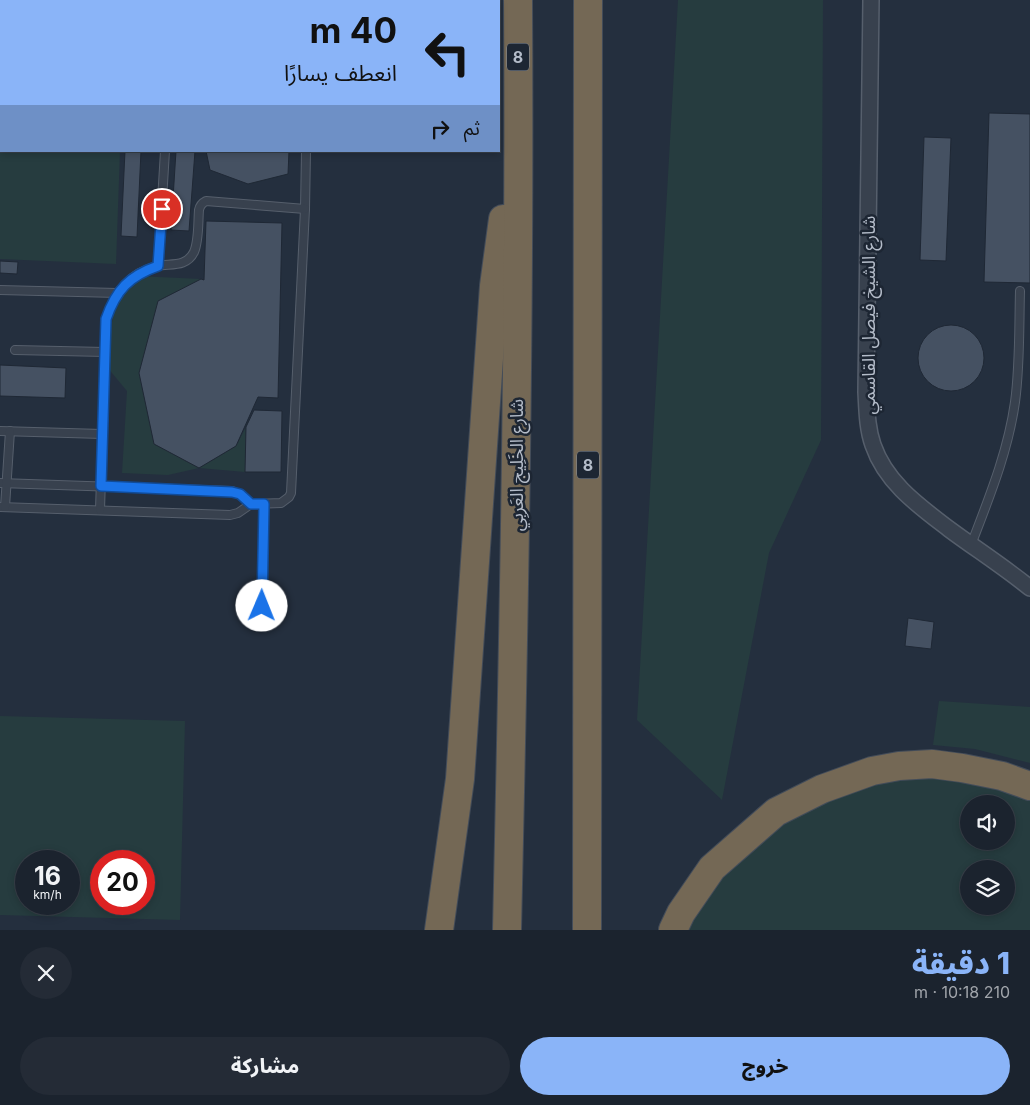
<!DOCTYPE html>
<html lang="ar">
<head>
<meta charset="utf-8">
<style>
  :root { --surface:#1b232e; --page:#242b36; --text:#f1f3f6; --muted:#a0a4aa; --line:#39404a; --accent:#8ab4f8 }
  body { margin:0; font-family:Inter,"Noto Sans Arabic",sans-serif; background:var(--page); color:var(--text); direction:rtl; height:100vh; display:flex; flex-direction:column; font-size:19px; white-space:nowrap }
  * { box-sizing:border-box; margin:0 }
  p { font-size:16px; color:var(--muted) }
  .icon { flex:none; width:28px; height:28px; fill:none; stroke:currentColor; stroke-width:2; stroke-linecap:round; stroke-linejoin:round }
  .map { position:relative; height:930px; overflow:hidden; direction:ltr }
  .details { display:flex; flex-direction:column; background:var(--surface); flex:1 }
  .details>* { flex:none }
  .hud { position:absolute; left:0px; top:0px; width:500px; height:152px; box-shadow:0 2px 8px #0003,0 0 0 1px var(--line); direction:rtl; background:#8ab4f8; color:#111; overflow:hidden }
  .buttons { position:absolute; left:960px; top:795px; display:grid; gap:10px }
  .buttons a { display:grid; place-items:center; width:55px; height:55px; border-radius:50%; background:var(--surface); box-shadow:0 2px 8px #0003,0 0 0 1px var(--line); font-size:25px }
  .speed { position:absolute; left:15px; top:850px; display:flex; gap:10px; font-size:25px; font-weight:700; text-align:center }
  .speed>* { display:grid; place-content:center; width:65px; height:65px; border-radius:50%; background:var(--surface); box-shadow:0 2px 8px #0003,0 0 0 1px var(--line); line-height:1 }
  .speed small { font-size:12px; font-weight:400 }
  .speed .limit { border:8px solid #d22; background:#fff; color:#111 }
  .pin { position:absolute; display:grid; place-items:center; width:42px; height:42px; color:#fff; margin:-21px; border:2px solid #fff; border-radius:50%; box-shadow:0 1px 5px #0007 }
  .me { position:absolute; width:55px; margin:-28px; rotate:1deg; stroke-linejoin:round; filter:drop-shadow(0 0 4px #0008) }
  .turn { display:flex; align-items:center; gap:18px; height:105px; padding:0 20px; font-size:22px }
  .turn .icon { width:65px; height:65px; stroke-width:2.5 }
  .turn b { display:block; font-size:35px; line-height:42px }
  .then { display:flex; align-items:center; height:48px; padding:0 20px; background:#0003; gap:10px; font-size:19px }
  .round { display:grid; place-items:center; flex:none; width:52px; height:52px; border-radius:26px; background:var(--page) }
  .overview { display:flex; align-items:center; justify-content:space-between; height:85px; padding:0 20px }
  h1 { font-size:30px; font-weight:800; line-height:38px; color:var(--accent) }
  .button { display:flex; gap:10px; margin-top:auto; padding:10px 20px }
  .button a { flex:1; height:58px; border-radius:30px; background:var(--accent); color:#111; font-size:20px; font-weight:800; line-height:58px; text-align:center }
  .button a+a { background:var(--page); color:var(--text) }
  .map>svg:first-child { display:block }
  .green { fill:#263c3f; fill-rule:evenodd }
  .building { fill:#455162; stroke:#1f2835 }
  .lines { fill:none; stroke-linecap:round; stroke-linejoin:round }
  .lane-casing { stroke:#565f6c; stroke-width:10 }
  .street-casing { stroke:#565f6c; stroke-width:18 }
  .highway-casing { stroke:#434c59; stroke-width:30 }
  .lane { stroke:#38414e; stroke-width:8 }
  .street { stroke:#38414e; stroke-width:15 }
  .highway { stroke:#746855; stroke-width:28 }
  .route-casing { stroke:#114b97; stroke-width:12 }
  .route { stroke:#1a73e8; stroke-width:9 }
  .labels { text-anchor:middle; dominant-baseline:central; stroke-width:5; stroke-linejoin:round; paint-order:stroke }
  .shield { fill:#1d2633; stroke:#878f9c; stroke-width:1 }
  .shield-label { font-size:16px; font-weight:bold; fill:#b4bcc9 }
  .street-label { font-size:18px; fill:#b4bcc9; stroke:#1d2633 }
</style>
</head>
<body>
<div class="map">
<svg width="1030" height="930" viewBox="0 0 1030 930">
  <rect width="100%" height="100%" fill="#242f3e"/>
  <g class="green">
    <path d="M678,0H823L821,440L769,553L722,800L637,720Z"/>
    <path d="M0,40H1V151H120L116,264L0,259Z"/>
    <path d="M137,276L201,279L139,373L154,444L199,468L236,446L246,427L245,472L199,468L168,475L122,473L127,391L107,367L115,295Z"/>
    <path d="M939,701L1030,707V763L975,749L933,745Z"/>
    <path d="M0,716L185,721L180,920L0,915ZM26,861H69V904H26ZM144,861V904H101V861Z"/>
    <path d="M920,773L1030,794V930H683L724,860L829,790ZM969,804H1006V841H969ZM969,869H1006V906H969Z"/>
  </g>
  <g class="building">
    <rect x="219" y="0" width="59" height="1"/>
    <path d="M989,113L1030,114V283L984,282Z"/>
    <path d="M924,137L951,138L946,261L920,260Z"/>
    <path d="M125,151H141L137,237L121,236Z"/>
    <path d="M176,151H195L189,231L171,230Z"/>
    <path d="M206,151H289L288,174L248,184L210,170Z"/>
    <path d="M206,221L282,223L278,398L258,397L236,446L199,468L154,444L139,373L158,301L201,279L204,280Z"/>
    <path d="M0,261L18,262L17,274L0,273Z"/>
    <circle cx="951" cy="358" r="33"/>
    <path d="M0,365L66,368L65,398L0,396Z"/>
    <path d="M254,410L282,411L281,472H245L246,427Z"/>
    <path d="M908,618L934,622L931,649L905,646Z"/>
  </g>
  <g class="lines">
    <defs>
      <g id="lane">
        <path d="M184,1V0"/>
        <path d="M310,1V0"/>
        <path d="M158,266L165,151"/>
        <path d="M0,290L117,293"/>
        <path d="M15,350L105,352"/>
        <path d="M0,431L102,434"/>
        <path d="M0,483L232,491C240,494 246,498 251,504"/>
        <path d="M0,507L230,515L238,513L251,504L281,503L289,497L291,493L305,209L306,151"/>
        <path d="M5,507L10,431"/>
        <path d="M100,510L106,319C114,293 129,273 157,266C170,263 186,268 194,252C199,241 198,222 199,210C200,205 202,203 206,201L305,209"/>
        <path d="M971,545C989,498 1008,452 1015,402C1020,366 1019,328 1020,291"/>
        <path d="M262,606L264,504"/>
      </g>
      <path id="street" d="M871,0L866,392C867,410 867,428 873,445C886,483 919,506 949,529C976,549 1004,567 1030,588"/>
      <g id="highway">
        <path d="M439,930L460,779L494,286L503,219"/>
        <path d="M507,930C514,620 520,310 518,0"/>
        <path d="M587,930L588,0"/>
        <path d="M673,930L681,913L712,868L776,812L822,789L872,771L899,766L932,764L962,768L1002,776L1030,786"/>
      </g>
    </defs>
    <use href="#lane" class="lane-casing"/>
    <use href="#street" class="street-casing"/>
    <use href="#highway" class="highway-casing"/>
    <use href="#lane" class="lane"/>
    <use href="#street" class="street"/>
    <use href="#highway" class="highway"/>
  </g>
  <g class="lines">
    <defs>
      <path id="route" d="M162,209L158,266C129,276 116,290 106,319L101,486L232,492L240,494L251,504H264L262,606"/>
    </defs>
    <use href="#route" class="route-casing"/>
    <use href="#route" class="route"/>
  </g>
  <g class="labels">
    <g class="shield">
      <rect x="507" y="43.5" width="22" height="27" rx="4"/>
      <rect x="577" y="451.5" width="22" height="27" rx="4"/>
    </g>
    <g class="shield-label">
      <text x="518" y="57">8</text>
      <text x="588" y="465">8</text>
    </g>
    <g class="street-label">
      <text transform="translate(868 315) rotate(-90)">شارع الشيخ فيصل القاسمي</text>
      <text transform="translate(516 465) rotate(-90)">شارع الخَلِيج العَربِي</text>
    </g>
  </g>
</svg>
<div class="buttons">
<a><svg class="icon" aria-label="sound" viewBox="0 0 24 24"><path d="M4 9h4l5-4v14l-5-4H4zM17 9q2 3 0 6"/></svg></a>
<a><svg class="icon" aria-label="layers" viewBox="0 0 24 24"><path d="M12 4l9 5-9 5-9-5zM3 14l9 5 9-5"/></svg></a>
</div>
<div class="speed"><div>16<small>km/h</small></div><div class="limit">20</div></div>
<div class="pin" style="left:162px;top:209px;background:#d93025"><svg class="icon" aria-label="arrive" viewBox="0 0 24 24"><path d="M6 21V4h12l-3 4 3 4H6"/></svg></div>
<svg class="me" style="left:262px;top:606px" viewBox="-20 -20 40 40"><circle r="19" fill="#fff"/><path d="M0-13L10 11 0 6-10 11z" fill="#1a73e8"/></svg>
<div class="hud">
<div class="turn"><svg class="icon" aria-label="left" viewBox="0 0 24 24"><path d="M17 20v-9H6M10 6l-5 5 5 5"/></svg><div><b>40 m</b>انعطف يسارًا</div></div>
<div class="then">ثم<svg class="icon" aria-label="right" viewBox="0 0 24 24"><path d="M7 20v-9h11M14 6l5 5-5 5"/></svg></div>
</div>
</div>
<section class="details">
<div class="overview"><div><h1>1 دقيقة</h1><p>210 m · 10:18</p></div><a class="round"><svg class="icon" aria-label="close" viewBox="0 0 24 24"><path d="M6 6l12 12M18 6L6 18"/></svg></a></div>
<div class="button"><a>خروج</a><a>مشاركة</a></div>
</section>
</body>
</html>
